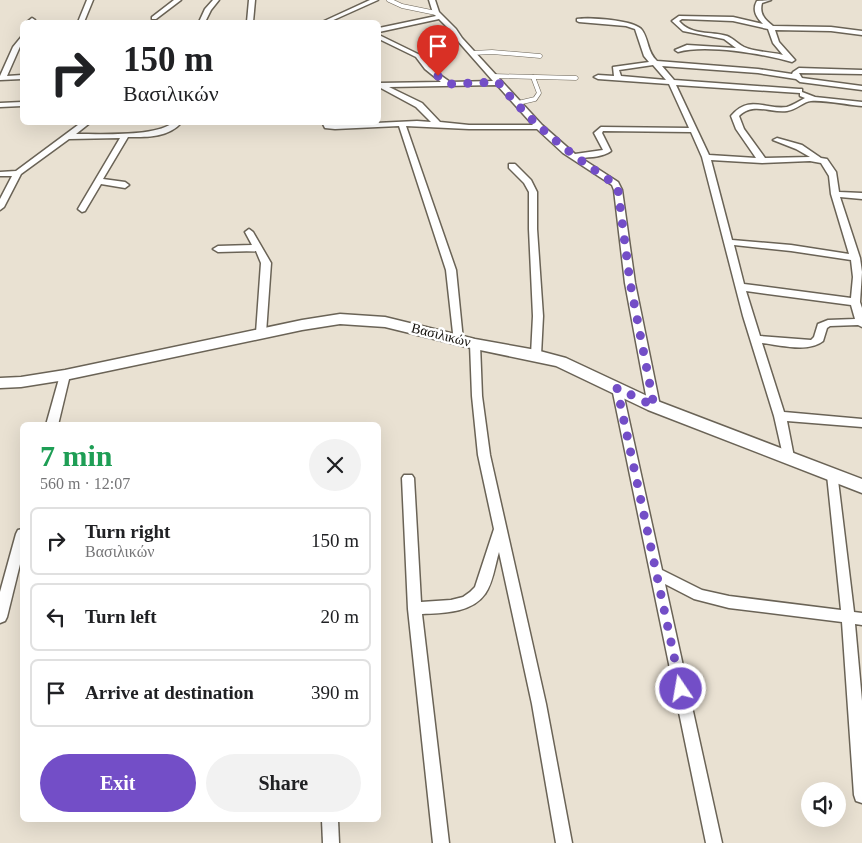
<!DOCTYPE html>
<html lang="en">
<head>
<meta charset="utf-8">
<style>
  :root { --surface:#fff; --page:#f2f2f2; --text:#202124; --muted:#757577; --line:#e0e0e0; --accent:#734ec7 }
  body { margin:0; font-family:Georgia,serif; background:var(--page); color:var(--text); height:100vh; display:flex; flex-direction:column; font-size:19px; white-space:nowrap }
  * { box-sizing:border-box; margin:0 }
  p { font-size:16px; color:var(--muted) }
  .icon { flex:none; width:28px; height:28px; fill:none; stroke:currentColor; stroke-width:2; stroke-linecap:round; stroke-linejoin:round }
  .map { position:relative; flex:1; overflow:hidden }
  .side { position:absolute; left:20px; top:422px; width:361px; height:400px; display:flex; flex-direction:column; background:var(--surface); border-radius:8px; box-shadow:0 5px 20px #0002 }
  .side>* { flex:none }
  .top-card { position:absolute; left:20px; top:20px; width:361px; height:105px; border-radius:8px; box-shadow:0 5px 20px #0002; background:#fff; color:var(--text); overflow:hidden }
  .controls { position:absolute; left:801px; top:782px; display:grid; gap:10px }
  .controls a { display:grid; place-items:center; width:45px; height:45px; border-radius:50%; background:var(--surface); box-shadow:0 5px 20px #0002; font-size:25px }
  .pin { position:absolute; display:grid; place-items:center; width:42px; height:42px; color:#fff; margin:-51px -21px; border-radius:50% 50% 50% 0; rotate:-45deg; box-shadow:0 0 5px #0007 }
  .pin .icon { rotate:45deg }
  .me { position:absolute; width:55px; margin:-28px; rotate:348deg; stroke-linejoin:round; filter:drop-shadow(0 0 4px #0008) }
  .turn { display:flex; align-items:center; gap:18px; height:105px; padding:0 20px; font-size:22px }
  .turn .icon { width:65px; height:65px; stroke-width:2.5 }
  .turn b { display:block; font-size:35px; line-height:42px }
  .round { display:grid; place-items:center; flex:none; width:52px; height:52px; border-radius:26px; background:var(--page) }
  .overview { display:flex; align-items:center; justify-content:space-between; height:85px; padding:0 20px }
  h1 { font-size:30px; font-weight:700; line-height:38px; color:#1e9e55 }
  .button { display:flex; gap:10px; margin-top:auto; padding:10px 20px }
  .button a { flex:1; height:58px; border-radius:30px; background:var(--accent); color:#fff; font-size:20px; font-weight:700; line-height:58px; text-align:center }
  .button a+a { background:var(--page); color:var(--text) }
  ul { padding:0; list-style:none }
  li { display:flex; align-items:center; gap:15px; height:68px; margin:0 10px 8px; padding:0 10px; border:2px solid var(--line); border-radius:8px }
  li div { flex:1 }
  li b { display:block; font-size:19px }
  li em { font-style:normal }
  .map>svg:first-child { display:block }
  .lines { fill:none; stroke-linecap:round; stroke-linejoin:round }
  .lane-casing { stroke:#6a6356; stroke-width:5 }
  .street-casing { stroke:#6a6356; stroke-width:3 }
  .secondary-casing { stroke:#6a6356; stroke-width:3 }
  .lane { stroke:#fff; stroke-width:4 }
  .street { fill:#fff; fill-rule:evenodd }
  .secondary { fill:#fff; fill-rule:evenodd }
  .route { stroke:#734ec7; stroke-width:9; stroke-dasharray:0 16.2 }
  .labels { text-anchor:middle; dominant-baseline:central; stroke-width:5; stroke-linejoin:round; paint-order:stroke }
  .street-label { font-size:14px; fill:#120f0a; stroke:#fff }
</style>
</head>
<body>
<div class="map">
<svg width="862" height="843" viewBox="0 0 862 843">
  <rect width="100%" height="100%" fill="#e9e1d2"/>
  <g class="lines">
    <defs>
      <g id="lane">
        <path d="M389,0L402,6L436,13"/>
        <path d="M472,53L492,52L540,56"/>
        <path d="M493,76L576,78"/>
        <path d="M518,103L535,99L539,93L533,77"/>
      </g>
      <g id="street">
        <path d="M87,0H93L84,22H78Z"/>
        <path d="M174,0H181L156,19H152V17Z"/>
        <path d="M213,0H219L211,10L205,22H199L205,9Z"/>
        <path d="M249,0H255L253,22H247Z"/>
        <path d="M370,0H378L329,22H322Z"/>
        <path d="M429,0H435L439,12L456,29L462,38L542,125L575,154L603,150L594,133L601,127L689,128L669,84L598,79L594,77L598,75L614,76L613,67L649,62L644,56L635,29L626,26L579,22L577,21V19C589,17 635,20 642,30C649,40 647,52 657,61L758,69L792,74L793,72L799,68L862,70V74L799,73L802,78L862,86V90L800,82L796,79L758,73L662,66L674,80L799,89H802V92L815,97L862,102V106C847,105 826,100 811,101C804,101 796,110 787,111C769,113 753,102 739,116L744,129L765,158L810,157L796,149L773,140L777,138L802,145L821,158L827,159L836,172L839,192L862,193V199L840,197L860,258L862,272L860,302L862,308V327L858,325L830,326L827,328L823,341C808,353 780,345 762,343L784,412L862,419V427L787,421L794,457L792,460H784L774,416L743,316L702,157L691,132L603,131L602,133L611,151C603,157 591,157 581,158L618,182L622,190L635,283L660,406L654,410L648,406L625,283L614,190L612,185L563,153L537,129H469L406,126L456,270L463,340L462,342H454L446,270L399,126L335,129L325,128L322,122L335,125L417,121L431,122L416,107L379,87V83L441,82L425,69L416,57L379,39V35L420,55L429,67L450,82L493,81L457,40L451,31L439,19L379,32V28L436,16L433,13ZM653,65L666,80L621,76L619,70ZM497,85L533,125H469L440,122L422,103L389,87ZM676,85L800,93V96L805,98C799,101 793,105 787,107C765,110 749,94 731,116L736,129L756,158L709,155ZM711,160L762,163L810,161L821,163L829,176L831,194L849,254L791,245L732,240ZM734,245L791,251L851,260L853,277L851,298L744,284ZM746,291L851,305L855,319L828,320L818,324L814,337L811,340L760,336Z"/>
        <path d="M771,0L762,3C759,14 765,20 773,26L831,27L862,31V35L831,31L775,30L779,42L795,60L792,62C764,54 706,44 678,52L675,50L687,45L736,48L724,39L683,31L672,21L679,16L733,17L763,24C756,17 752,10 757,1ZM682,19L733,21L768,29L773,43L783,55C771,52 755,52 744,47C738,44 734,39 727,36C711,31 691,36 679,21Z"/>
        <path d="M32,18L35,20L33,22H27Z"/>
        <path d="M22,36V42L7,76L22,75V79L0,80V76L13,47Z"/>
        <path d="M22,102V106L0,107V103Z"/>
        <path d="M82,122H91L76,134C100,134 157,137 174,122H182C168,138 147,137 128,137L103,179L125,182L129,185L125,188L101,184L85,211L82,212L78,209L120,138L69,139L21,174L4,207L0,210V199L12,176H0V172L16,171Z"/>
        <path d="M509,164H515L531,180L537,192V229L543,316L541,355L536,359L531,355L533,316L529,229V192L524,183L509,168Z"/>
        <path d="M249,229L253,232L271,263L266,333L261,336L256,333L261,263L256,251L218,252L213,249L218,246L252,245L245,232Z"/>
        <path d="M475,341L480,344L482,396L490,455L546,704L572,843H556L532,704L499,552C495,565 493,583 485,594C472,613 443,613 422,614L449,843H433L408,609L402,478L404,475H412L414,478L421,602L451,600L463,597L470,592L475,587L494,529L478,455L472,396L470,344Z"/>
        <path d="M65,371L70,375L58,425H46L60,375Z"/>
        <path d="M617,384L622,388L662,570L702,590L729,596L841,610L827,475L829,472H837L854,612L862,613V625L855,624L862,701V803L856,801L854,795L842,622L729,608L694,599L665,584L722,843H706L612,388Z"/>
        <path d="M22,529V556L7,617L5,621L0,623V592L16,534L18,530Z"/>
        <path d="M322,820H338L339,843H323Z"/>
      </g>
      <path id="secondary" d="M340,314L385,317L475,339L536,350L566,358L660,402L862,479V493L648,410L556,366L475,349L385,327L340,324L302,330L65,380L21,387L0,388V378L21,377L65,370L302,320Z"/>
    </defs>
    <use href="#lane" class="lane-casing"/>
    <use href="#street" class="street-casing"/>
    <use href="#secondary" class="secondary-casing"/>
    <use href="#lane" class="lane"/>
    <use href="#street" class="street"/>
    <use href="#secondary" class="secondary"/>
  </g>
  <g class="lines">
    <path class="route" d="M438,76L449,84L498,82C532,125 570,154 615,184L618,190L630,282L654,406L617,388L681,689"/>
  </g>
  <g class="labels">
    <g class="street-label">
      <text transform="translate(441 335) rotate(14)">Βασιλικών</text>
    </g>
  </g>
</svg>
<div class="controls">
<a><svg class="icon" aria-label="sound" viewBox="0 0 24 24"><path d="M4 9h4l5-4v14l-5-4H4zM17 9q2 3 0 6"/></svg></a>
</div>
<div class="pin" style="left:438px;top:76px;background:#d93025"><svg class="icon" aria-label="arrive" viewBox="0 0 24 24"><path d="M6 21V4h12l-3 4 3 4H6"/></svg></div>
<svg class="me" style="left:681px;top:689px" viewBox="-20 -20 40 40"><circle r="17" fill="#734ec7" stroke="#fff" stroke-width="3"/><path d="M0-11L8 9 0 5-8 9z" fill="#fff"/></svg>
<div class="top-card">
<div class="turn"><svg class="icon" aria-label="right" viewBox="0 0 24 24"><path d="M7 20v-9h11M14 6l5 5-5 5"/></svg><div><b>150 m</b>Βασιλικών</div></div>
</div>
<section class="side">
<div class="overview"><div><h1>7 min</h1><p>560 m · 12:07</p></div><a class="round"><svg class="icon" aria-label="close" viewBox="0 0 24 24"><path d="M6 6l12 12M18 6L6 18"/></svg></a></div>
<ul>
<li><svg class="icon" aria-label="right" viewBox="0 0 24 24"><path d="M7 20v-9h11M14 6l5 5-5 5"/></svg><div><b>Turn right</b><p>Βασιλικών</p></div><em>150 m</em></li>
<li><svg class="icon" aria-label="left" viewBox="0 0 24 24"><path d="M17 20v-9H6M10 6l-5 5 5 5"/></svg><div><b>Turn left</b></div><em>20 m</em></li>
<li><svg class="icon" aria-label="arrive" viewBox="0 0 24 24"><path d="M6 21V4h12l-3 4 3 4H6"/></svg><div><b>Arrive at destination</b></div><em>390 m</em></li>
</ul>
<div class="button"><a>Exit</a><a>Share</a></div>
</section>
</div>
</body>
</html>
